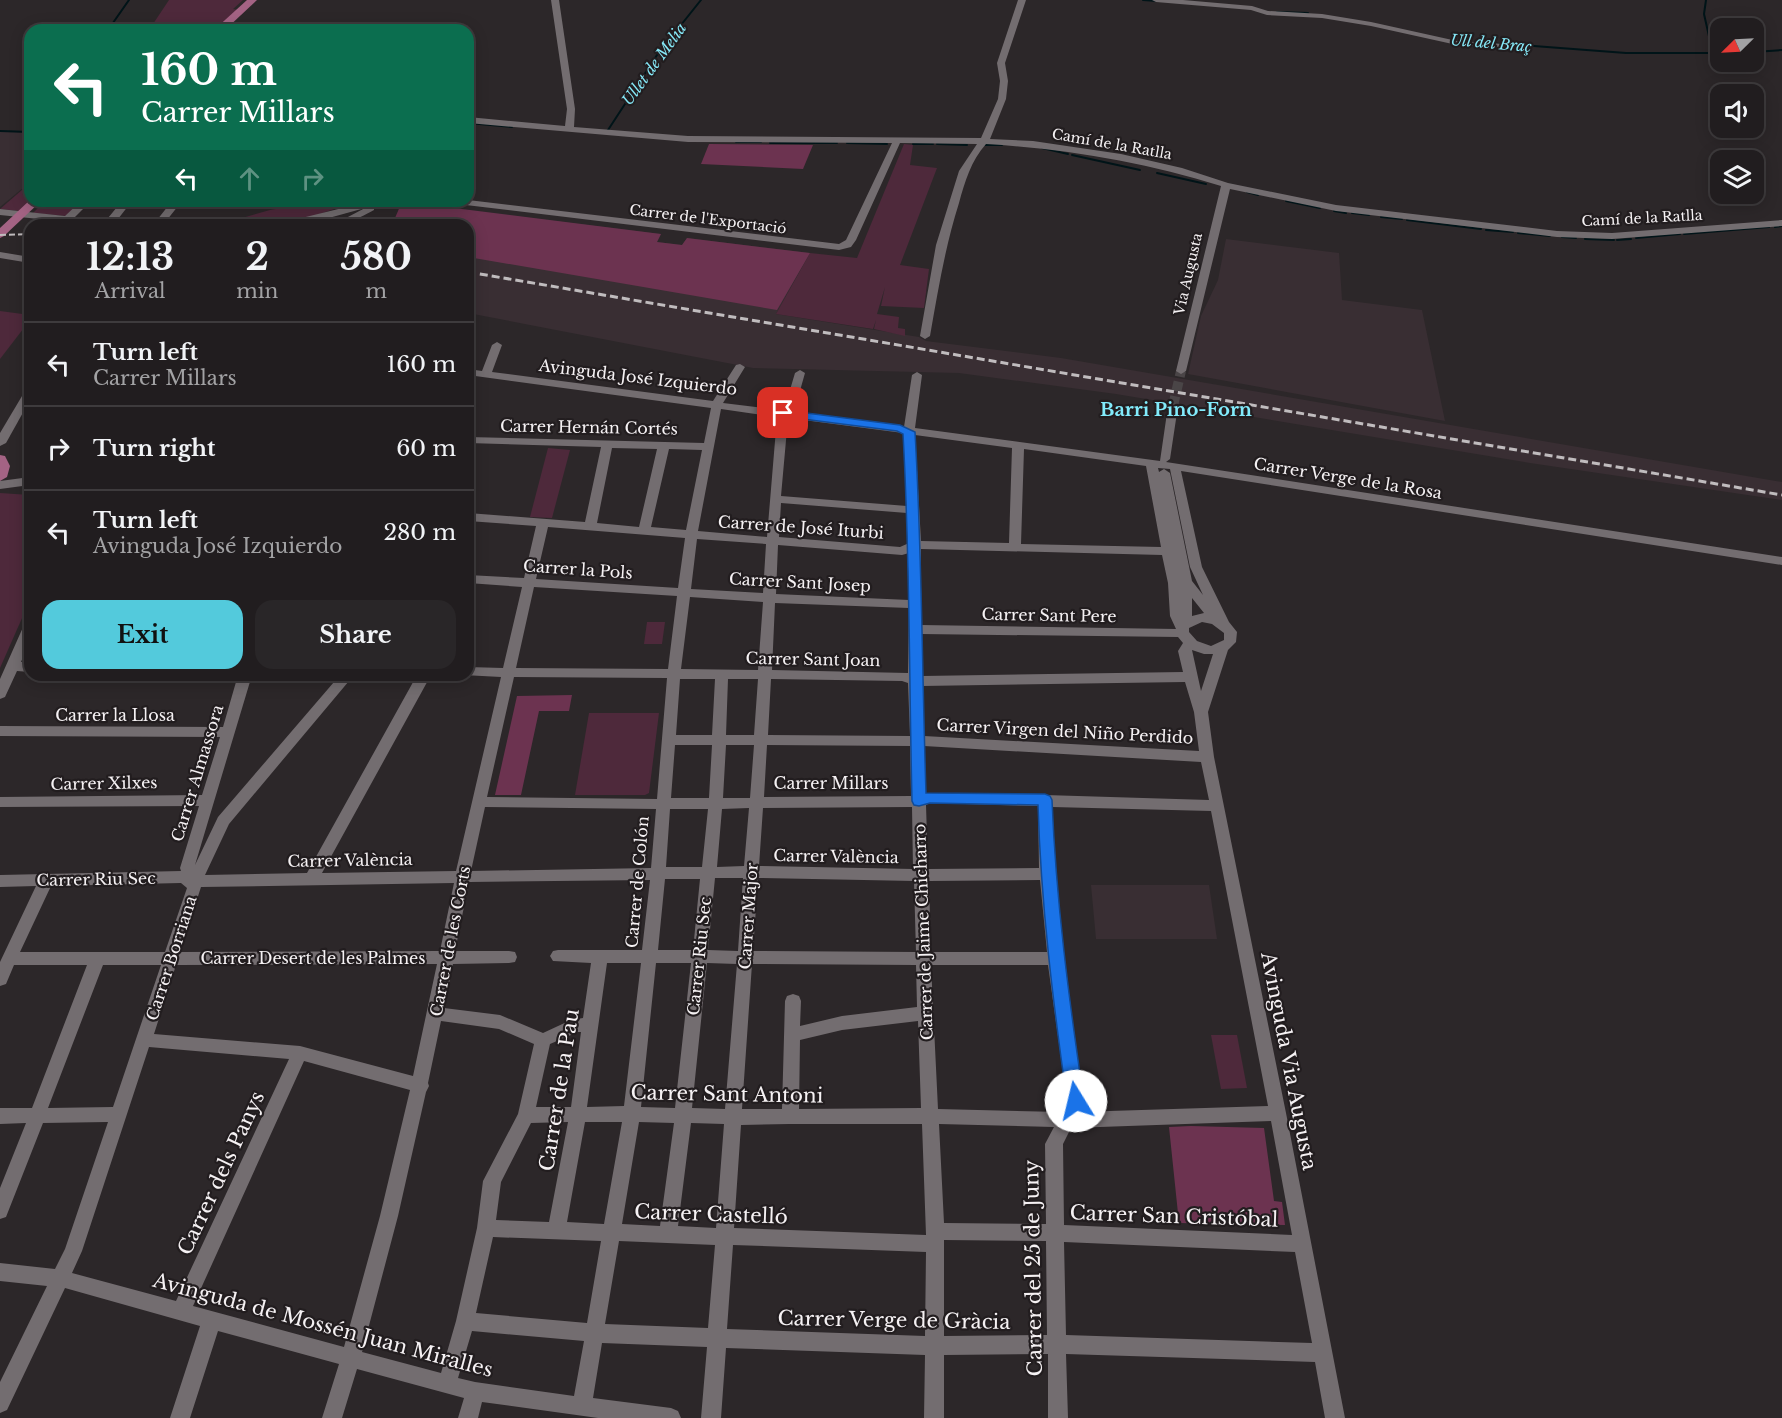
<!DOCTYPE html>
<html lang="en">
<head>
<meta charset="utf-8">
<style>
  :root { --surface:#211d1f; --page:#292628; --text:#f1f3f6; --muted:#a2a2a4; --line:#3e3b3d; --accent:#53cadc }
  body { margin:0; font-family:"Libre Baskerville",serif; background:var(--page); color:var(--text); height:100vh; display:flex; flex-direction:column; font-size:22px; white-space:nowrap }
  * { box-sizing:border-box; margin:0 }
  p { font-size:20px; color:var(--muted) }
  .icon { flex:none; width:33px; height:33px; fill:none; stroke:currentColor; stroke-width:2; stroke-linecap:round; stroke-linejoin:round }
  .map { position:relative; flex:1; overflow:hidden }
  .details { position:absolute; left:24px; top:219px; width:450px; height:462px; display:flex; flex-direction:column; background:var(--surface); border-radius:18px; box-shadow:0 3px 15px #0003,0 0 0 2px var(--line) }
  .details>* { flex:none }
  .hud { position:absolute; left:24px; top:24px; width:450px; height:183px; border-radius:18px; box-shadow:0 3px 15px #0003,0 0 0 2px var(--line); background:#0b6e4f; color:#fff; overflow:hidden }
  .needle { width:39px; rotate:246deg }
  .buttons { position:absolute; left:1710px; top:18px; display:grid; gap:12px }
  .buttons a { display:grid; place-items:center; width:54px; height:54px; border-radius:12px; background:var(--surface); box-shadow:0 3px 15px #0003,0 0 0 2px var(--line); font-size:30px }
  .pin { position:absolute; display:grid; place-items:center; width:51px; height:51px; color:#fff; margin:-26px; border-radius:12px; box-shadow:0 3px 9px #0006 }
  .me { position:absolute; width:66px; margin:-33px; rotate:351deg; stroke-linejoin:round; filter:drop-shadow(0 0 4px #0008) }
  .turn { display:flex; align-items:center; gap:21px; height:126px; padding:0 18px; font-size:27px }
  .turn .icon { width:78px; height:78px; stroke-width:2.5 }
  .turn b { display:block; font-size:42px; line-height:51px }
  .lanes { display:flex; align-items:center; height:57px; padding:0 18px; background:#0003; justify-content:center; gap:30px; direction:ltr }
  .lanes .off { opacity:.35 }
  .eta { display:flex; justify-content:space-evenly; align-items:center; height:102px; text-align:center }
  .eta b { font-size:36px; font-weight:800; line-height:42px }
  .action { display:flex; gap:12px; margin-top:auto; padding:12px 18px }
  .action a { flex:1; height:69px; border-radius:18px; background:var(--accent); color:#111; font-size:24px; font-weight:800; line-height:69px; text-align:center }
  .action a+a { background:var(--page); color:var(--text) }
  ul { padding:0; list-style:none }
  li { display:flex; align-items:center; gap:18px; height:84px; padding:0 18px; border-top:2px solid var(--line) }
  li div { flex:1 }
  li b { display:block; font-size:22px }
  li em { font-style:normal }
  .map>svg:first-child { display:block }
  .built { fill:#392e33 }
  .green { fill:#4e293b }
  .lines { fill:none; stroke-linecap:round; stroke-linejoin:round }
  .stream { stroke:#001418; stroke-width:2 }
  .building { fill:#6c3350 }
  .minor-tunnel { stroke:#4a4547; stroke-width:10; stroke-dasharray:10 5; stroke-linecap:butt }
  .minor { fill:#736d70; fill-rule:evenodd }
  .major { fill:#a46384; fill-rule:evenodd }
  .rail-far1 { stroke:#c0bcbe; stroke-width:2; stroke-dasharray:6 3; stroke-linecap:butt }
  .rail { stroke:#c0bcbe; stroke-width:3; stroke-dasharray:8 4; stroke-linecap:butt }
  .route { fill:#1a73e8; stroke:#114b97; stroke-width:1.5 }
  .labels { text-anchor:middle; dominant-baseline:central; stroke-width:4.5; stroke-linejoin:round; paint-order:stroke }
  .far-street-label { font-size:14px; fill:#f5f1f3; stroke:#221d1f }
  .far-water-label { font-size:15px; font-style:italic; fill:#86e9f8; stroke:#221d1f }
  .street-label { font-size:16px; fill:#f5f1f3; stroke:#221d1f }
  .neighbourhood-label { font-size:18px; font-weight:bold; fill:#82ebfb; stroke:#221d1f }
  .near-street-label { font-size:20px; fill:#f5f1f3; stroke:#221d1f }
</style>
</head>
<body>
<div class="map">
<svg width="1782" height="1418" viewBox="0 0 1782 1418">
  <rect width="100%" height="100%" fill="#2c2729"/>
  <g class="built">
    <path d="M0,131L30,133V182L0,207Z"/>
    <path d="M530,218L661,234L657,242L682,245L687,238L810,253L776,314L919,337L926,341L1061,358L1782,482V500L1530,463L1116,394L959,373L753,368L468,313V225H392Z"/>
    <path d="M1226,239L1339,253L1342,300L1422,310L1445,421L1188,374L1201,316L1218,280Z"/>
    <path d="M1091,885H1209L1217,939H1096Z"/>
  </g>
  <g class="green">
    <path d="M169,0H243L233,9L238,10L217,30H149Z"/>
    <path d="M904,144L913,145L910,165L937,168L900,265L929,269L924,308L881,306L885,287L877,314L899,317L898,328L905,329V336L874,329L876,320L873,329L776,314L810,253L857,258Z"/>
    <path d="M30,183V201L20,211L0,209Z"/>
    <path d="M45,201H81L66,216L33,213Z"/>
    <path d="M319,201H349L346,205L305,219L238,225L221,224L270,210Z"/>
    <path d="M0,311L30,315V320L0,359Z"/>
    <path d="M548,448L570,450L552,518L530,517Z"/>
    <path d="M0,493L30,495V600L0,668Z"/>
    <path d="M647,622H665L662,644H644Z"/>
    <path d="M589,713H659L649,793L645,795H575Z"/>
    <path d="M1211,1035H1237L1247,1088L1221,1089Z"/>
  </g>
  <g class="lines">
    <g class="stream">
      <path d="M1143,0L1157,1"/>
      <path d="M1706,0L1704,14L1713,54"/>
      <path d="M1277,12L1308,13"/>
      <path d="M108,30L129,0"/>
      <path d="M1475,42L1512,45"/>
      <path d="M1520,45L1626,53H1720"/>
      <path d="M1754,52L1782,50"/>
      <path d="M468,123L512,127"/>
      <path d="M608,130L657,55L701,0"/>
      <path d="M0,131L30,132"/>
      <path d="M736,142H761"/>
      <path d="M770,143H815"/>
      <path d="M816,143H837"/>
      <path d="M847,143L887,144"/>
      <path d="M913,144H933"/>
      <path d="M937,144L967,145"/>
      <path d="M985,145H1002"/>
      <path d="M1042,148L1068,154"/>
      <path d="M1072,155L1140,170"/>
      <path d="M1157,173L1206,184"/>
      <path d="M1247,192L1258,195"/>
      <path d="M1286,201L1320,208"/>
      <path d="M1334,211L1346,213"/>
      <path d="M1352,213L1369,215"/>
      <path d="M1381,217L1402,219"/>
      <path d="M1407,220L1481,229"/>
      <path d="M1775,227L1782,226"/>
      <path d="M1486,230L1513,232"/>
      <path d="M1518,233L1550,236"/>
      <path d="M1684,234L1769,227"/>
      <path d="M1562,237L1576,238"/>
      <path d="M1636,238L1680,234"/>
      <path d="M1585,239L1614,240"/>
      <path d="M1617,240L1631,239"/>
    </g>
  </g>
  <g class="building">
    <path d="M709,144L813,145L803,169L701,164Z"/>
    <path d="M401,204H422L661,234L657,242L682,245L687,238L810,253L777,310L468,257V225H392Z"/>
    <path d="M572,695L569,711H539L521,795H495L517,696Z"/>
    <path d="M1191,1126L1264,1128L1274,1201L1282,1202L1285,1225L1179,1223L1169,1127Z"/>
  </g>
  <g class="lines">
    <path class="minor-tunnel" d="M1173,406L1181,371"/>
    <g class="minor">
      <path d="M551,0H559L575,109L574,127L688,136L981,138L998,99L1000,81L997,63L1018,0H1026L1005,63L1008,81L1006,99L990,139L1033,141L1121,154L1182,168L1228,183L1336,205L1557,231L1612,233L1782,220V226L1612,239L1557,237L1336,211L1230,189L1186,371L1181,374L1176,371L1221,186C1144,162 1066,149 986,144C971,161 965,181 959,203C945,247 938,291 930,336L925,339L920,336L936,245L959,171L977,144L900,143L856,240L851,247L839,250L449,203L447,201L468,200L839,244L846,240L892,143L688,142L468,123V117L565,126L567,109Z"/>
      <path d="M1152,0H1183L1252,6L1268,11L1322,14L1371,22L1457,41L1522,45L1530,50L1526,52L1520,49L1457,45L1371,26L1322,18L1267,15L1251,10L1156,2Z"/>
      <path d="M228,23H234V30H226Z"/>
      <path d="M81,201H91L75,217L108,218L122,201H132L118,219L157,220L172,201H182L163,225L78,223L0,215V209L65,216Z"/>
      <path d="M371,201H393L374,206V210C354,221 344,225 321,225L346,218L365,208L307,224L273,225Z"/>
      <path d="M0,252L30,257V263L0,258Z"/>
      <path d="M497,342L502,345L492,372L713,401L736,365L740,364L745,367L723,403L781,410H784L795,373L800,370L805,373L794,412L904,427L912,375L917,372L922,375L915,428L1160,461L1168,406L1173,403L1178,406L1170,459L1166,462L1782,557V565L1181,471L1202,567L1229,622L1237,632L1236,642L1228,650L1208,712L1214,757L1286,1113L1345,1418H1325L1315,1362L1066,1354L1068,1418H1048V1354L944,1355V1418H924L925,1355L726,1348L721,1418H701L707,1347L602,1343L593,1398L671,1408L678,1411L681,1418H598L482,1402L478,1418H458L464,1398L357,1369L342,1418H322L339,1364L218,1331L190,1418H170L200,1326L65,1288L7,1410L0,1413V1382L47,1286L0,1281V1263L55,1269L65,1249L108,1122L43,1123L6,1217L0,1219V1188L26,1123L0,1124V1108H32L87,965H14L6,984L0,986V962L36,886L0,887V875L181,871L180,868L199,806L0,807V797L202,795L220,737L0,736V726L223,727L238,675H252L195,865L218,817L340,675H354L229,824L205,875L307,873L417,675H431L322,873L456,871L501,677L463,675H468V667L503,668L522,587L468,583V575L524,578L536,526L468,521V513L585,522L601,447L468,443V437L704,443L711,408L468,375V369L482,371L492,345ZM721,409L777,417L767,537L698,531ZM788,418L903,433L907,506L781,496ZM915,435L1012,448L1009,543L921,541ZM612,448L657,449L639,527L597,523ZM669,449L702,450L686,530L651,527ZM1024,449L1146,466L1161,547L1021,544ZM1158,468L1170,469L1190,567L1203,595L1192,581L1170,473L1164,469L1159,472ZM781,503L907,513L909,543L900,547L779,537ZM548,527L685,538L678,588L536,579ZM697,539L766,544L763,593L691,589ZM778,545L902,555L909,553V600L776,594ZM921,549L1162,555L1168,583L1170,616L1176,629L921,625ZM534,587L677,596L668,669L516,668ZM690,597L763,602L758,670L681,669ZM1192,598L1204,613L1192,616ZM775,603L909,608L908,673L772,670ZM1202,622L1212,624L1224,633V640L1211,646L1197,641L1189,632V628ZM921,634L1178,637L1183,643L1178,651L1183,672L922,676ZM1192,650L1204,654H1213L1201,691ZM514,677L667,678L657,799L487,797ZM680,679H715L712,735H676ZM728,679H758L754,735H726ZM771,679L902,681L908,683L910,736L768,735ZM1185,682L1194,712L1199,751L924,736L922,686ZM675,745H712L709,798H671ZM726,745H754L750,798H723ZM767,745L910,746L911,796L764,797ZM924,746L1201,762L1209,800L1045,795L926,794ZM930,803L1038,806L1039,868L928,869L926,805ZM485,807L656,809L651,868L471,871ZM912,807L913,869L759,866L763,808ZM1052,807L1211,811L1268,1106L1078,1112L1083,1101C1069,1003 1055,906 1052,807ZM749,808L744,866L717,867L722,809ZM670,809H708L702,867H666ZM715,878H743L738,951L708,950ZM758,878L914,881L916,952L753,951ZM665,879H700L693,950H658ZM650,880L642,950H558L553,951L550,956L553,961L591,963L583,1018L571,1020L543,1033L500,1015L444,1008L453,964L509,963L515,962L517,957L515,952L509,951H455L469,882ZM1040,880L1047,952H931L929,881ZM181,883L187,888L165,952H20L51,886ZM454,883L440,951L180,952L201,887ZM607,963H641L624,1106L587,1107ZM656,963H691L675,1108L641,1107ZM707,963L737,964L725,1109L692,1108ZM437,964L413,1076L300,1046L154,1034L176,965ZM752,964L916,965L917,1007L842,1016L800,1026L801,1001L799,996L793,994L787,996L785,1001L782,1109H742ZM103,965H161L113,1107L48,1108ZM931,965H1048L1067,1101L1061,1112L938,1109ZM441,1021L499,1029L534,1044L518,1114L483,1181L477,1228L456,1321L441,1373L362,1352L398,1216L426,1092L429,1086L428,1083ZM918,1021L921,1108L799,1109L800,1040L842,1030ZM578,1032H581L571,1107H536L550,1044ZM149,1047L289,1059L176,1301L72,1273L82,1251ZM304,1061L410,1090L380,1216L344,1347L193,1306ZM1271,1121L1292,1235L1064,1225L1063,1144L1071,1128ZM568,1122L549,1222L496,1220L501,1182L531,1123ZM585,1122H622L604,1224L567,1222ZM639,1122L674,1123L660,1226L622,1224ZM691,1123L724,1124L716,1228L678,1226ZM789,1124H922L926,1235L734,1228L741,1125ZM939,1124L1054,1127L1045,1144L1046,1224L944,1223ZM493,1237L601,1241L587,1323L476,1313ZM944,1240L1046,1241L1047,1335L944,1336ZM619,1241L715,1245L708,1328L605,1324ZM1064,1242L1295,1252L1312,1343L1066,1335ZM733,1245L926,1252L925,1336L727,1329ZM472,1331L584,1341L574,1396L475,1382L458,1378Z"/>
      <path d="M30,388V400L6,443L0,446V433L25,391Z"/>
      <path d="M30,477V485L0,489V481Z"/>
      <path d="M30,621V640L21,662H30V672L17,671L5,697L0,699V679L24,625Z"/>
    </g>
    <g class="major">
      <path d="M247,0H257L225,30H214Z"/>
      <path d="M30,200L41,201L4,236L0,238V228Z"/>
      <path d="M0,455L5,456L10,466L7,477L0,481Z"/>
    </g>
    <path class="rail-far1" d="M0,235L30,234"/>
    <path class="rail" d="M468,272L1782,495"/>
  </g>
  <path class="route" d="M783,410L900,425L915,432C922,552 922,673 926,793L1045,794L1050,796L1052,800C1056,901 1069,1000 1084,1101L1081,1106L1076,1108L1070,1106L1067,1101C1053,1002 1041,905 1038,805L930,803L919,806L914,805L912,801C909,678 910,556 903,434L897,431L779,416L777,413Z"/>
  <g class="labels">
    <g class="far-street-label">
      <text transform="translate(1112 144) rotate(10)">Camí de la Ratlla</text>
      <text transform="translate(1642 218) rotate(-3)">Camí de la Ratlla</text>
      <text transform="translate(708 219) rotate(7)">Carrer de l'Exportació</text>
      <text transform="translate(1188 274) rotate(-77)">Via Augusta</text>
    </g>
    <g class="far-water-label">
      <text transform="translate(1491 43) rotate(5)">Ull del Braç</text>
      <text transform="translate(654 64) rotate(-54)">Ullet de Melia</text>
    </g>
    <g class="street-label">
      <text transform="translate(638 377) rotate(7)">Avinguda José Izquierdo</text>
      <text transform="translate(589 427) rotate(1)">Carrer Hernán Cortés</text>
      <text transform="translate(1348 478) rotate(9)">Carrer Verge de la Rosa</text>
      <text transform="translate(801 527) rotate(4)">Carrer de José Iturbi</text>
      <text transform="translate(578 569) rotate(4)">Carrer la Pols</text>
      <text transform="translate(800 582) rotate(3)">Carrer Sant Josep</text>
      <text transform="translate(1049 615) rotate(1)">Carrer Sant Pere</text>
      <text transform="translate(813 659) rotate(1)">Carrer Sant Joan</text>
      <text x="115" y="715">Carrer la Llosa</text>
      <text transform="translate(1065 731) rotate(3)">Carrer Virgen del Niño Perdido</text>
      <text transform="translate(197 773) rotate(-73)">Carrer Almassora</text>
      <text transform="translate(104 783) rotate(-1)">Carrer Xilxes</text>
      <text x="831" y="783">Carrer Millars</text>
      <text transform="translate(836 856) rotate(1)">Carrer València</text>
      <text transform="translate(350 860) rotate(-1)">Carrer València</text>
      <text transform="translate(96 879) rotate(-1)">Carrer Riu Sec</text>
      <text transform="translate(637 882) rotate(-85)">Carrer de Colón</text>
      <text transform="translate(748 916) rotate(-86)">Carrer Major</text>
      <text transform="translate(923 932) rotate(-92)">Carrer de Jaime Chicharro</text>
      <text transform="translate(450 941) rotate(-79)">Carrer de les Corts</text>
      <text transform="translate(699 956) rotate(-84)">Carrer Riu Sec</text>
      <text transform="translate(171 958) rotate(-72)">Carrer Borriana</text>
      <text x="313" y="958">Carrer Desert de les Palmes</text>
    </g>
    <g class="neighbourhood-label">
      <text x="1176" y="410">Barri Pino-Forn</text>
    </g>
    <g class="near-street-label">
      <text transform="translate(1289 1061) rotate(79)">Avinguda Via Augusta</text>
      <text transform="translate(559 1090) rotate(-81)">Carrer de la Pau</text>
      <text transform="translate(727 1094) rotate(1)">Carrer Sant Antoni</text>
      <text transform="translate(221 1173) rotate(-65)">Carrer dels Panys</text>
      <text transform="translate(711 1214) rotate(2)">Carrer Castelló</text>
      <text transform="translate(1174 1216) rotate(2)">Carrer San Cristóbal</text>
      <text transform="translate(1033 1268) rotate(-91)">Carrer del 25 de Juny</text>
      <text transform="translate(894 1320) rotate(1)">Carrer Verge de Gràcia</text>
      <text transform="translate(323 1325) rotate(15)">Avinguda de Mossén Juan Miralles</text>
    </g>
  </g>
</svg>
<div class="buttons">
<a><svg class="needle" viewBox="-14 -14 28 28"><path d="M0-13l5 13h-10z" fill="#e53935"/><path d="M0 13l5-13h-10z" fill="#a2a2a4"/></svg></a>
<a><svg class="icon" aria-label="sound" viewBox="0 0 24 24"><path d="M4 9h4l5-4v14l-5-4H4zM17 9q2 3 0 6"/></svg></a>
<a><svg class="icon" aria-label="layers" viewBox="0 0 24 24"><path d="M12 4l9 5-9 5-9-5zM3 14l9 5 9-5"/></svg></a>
</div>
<div class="pin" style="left:783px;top:413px;background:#d93025"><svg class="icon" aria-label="arrive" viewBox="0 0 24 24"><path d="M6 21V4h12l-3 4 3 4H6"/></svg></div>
<svg class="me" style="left:1076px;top:1101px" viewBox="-20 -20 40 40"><circle r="19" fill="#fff"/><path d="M0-13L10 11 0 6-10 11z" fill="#1a73e8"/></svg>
<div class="hud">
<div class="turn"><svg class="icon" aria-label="left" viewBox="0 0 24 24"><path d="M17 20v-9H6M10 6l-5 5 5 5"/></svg><div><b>160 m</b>Carrer Millars</div></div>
<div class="lanes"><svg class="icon" aria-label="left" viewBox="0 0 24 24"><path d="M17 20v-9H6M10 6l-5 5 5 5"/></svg><svg class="icon off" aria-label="ahead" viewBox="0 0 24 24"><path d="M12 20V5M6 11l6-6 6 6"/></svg><svg class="icon off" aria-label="right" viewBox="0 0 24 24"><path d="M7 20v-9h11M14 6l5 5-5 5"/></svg></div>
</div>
<section class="details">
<div class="eta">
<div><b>12:13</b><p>Arrival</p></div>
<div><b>2</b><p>min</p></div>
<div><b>580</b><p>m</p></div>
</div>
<ul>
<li><svg class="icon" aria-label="left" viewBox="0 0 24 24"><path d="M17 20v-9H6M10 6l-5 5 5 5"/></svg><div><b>Turn left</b><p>Carrer Millars</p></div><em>160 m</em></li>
<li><svg class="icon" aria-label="right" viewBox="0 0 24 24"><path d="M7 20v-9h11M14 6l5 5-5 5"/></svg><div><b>Turn right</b></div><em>60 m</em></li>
<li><svg class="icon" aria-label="left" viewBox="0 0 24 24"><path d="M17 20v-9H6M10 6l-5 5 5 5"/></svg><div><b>Turn left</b><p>Avinguda José Izquierdo</p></div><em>280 m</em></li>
</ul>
<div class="action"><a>Exit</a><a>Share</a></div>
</section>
</div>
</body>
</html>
